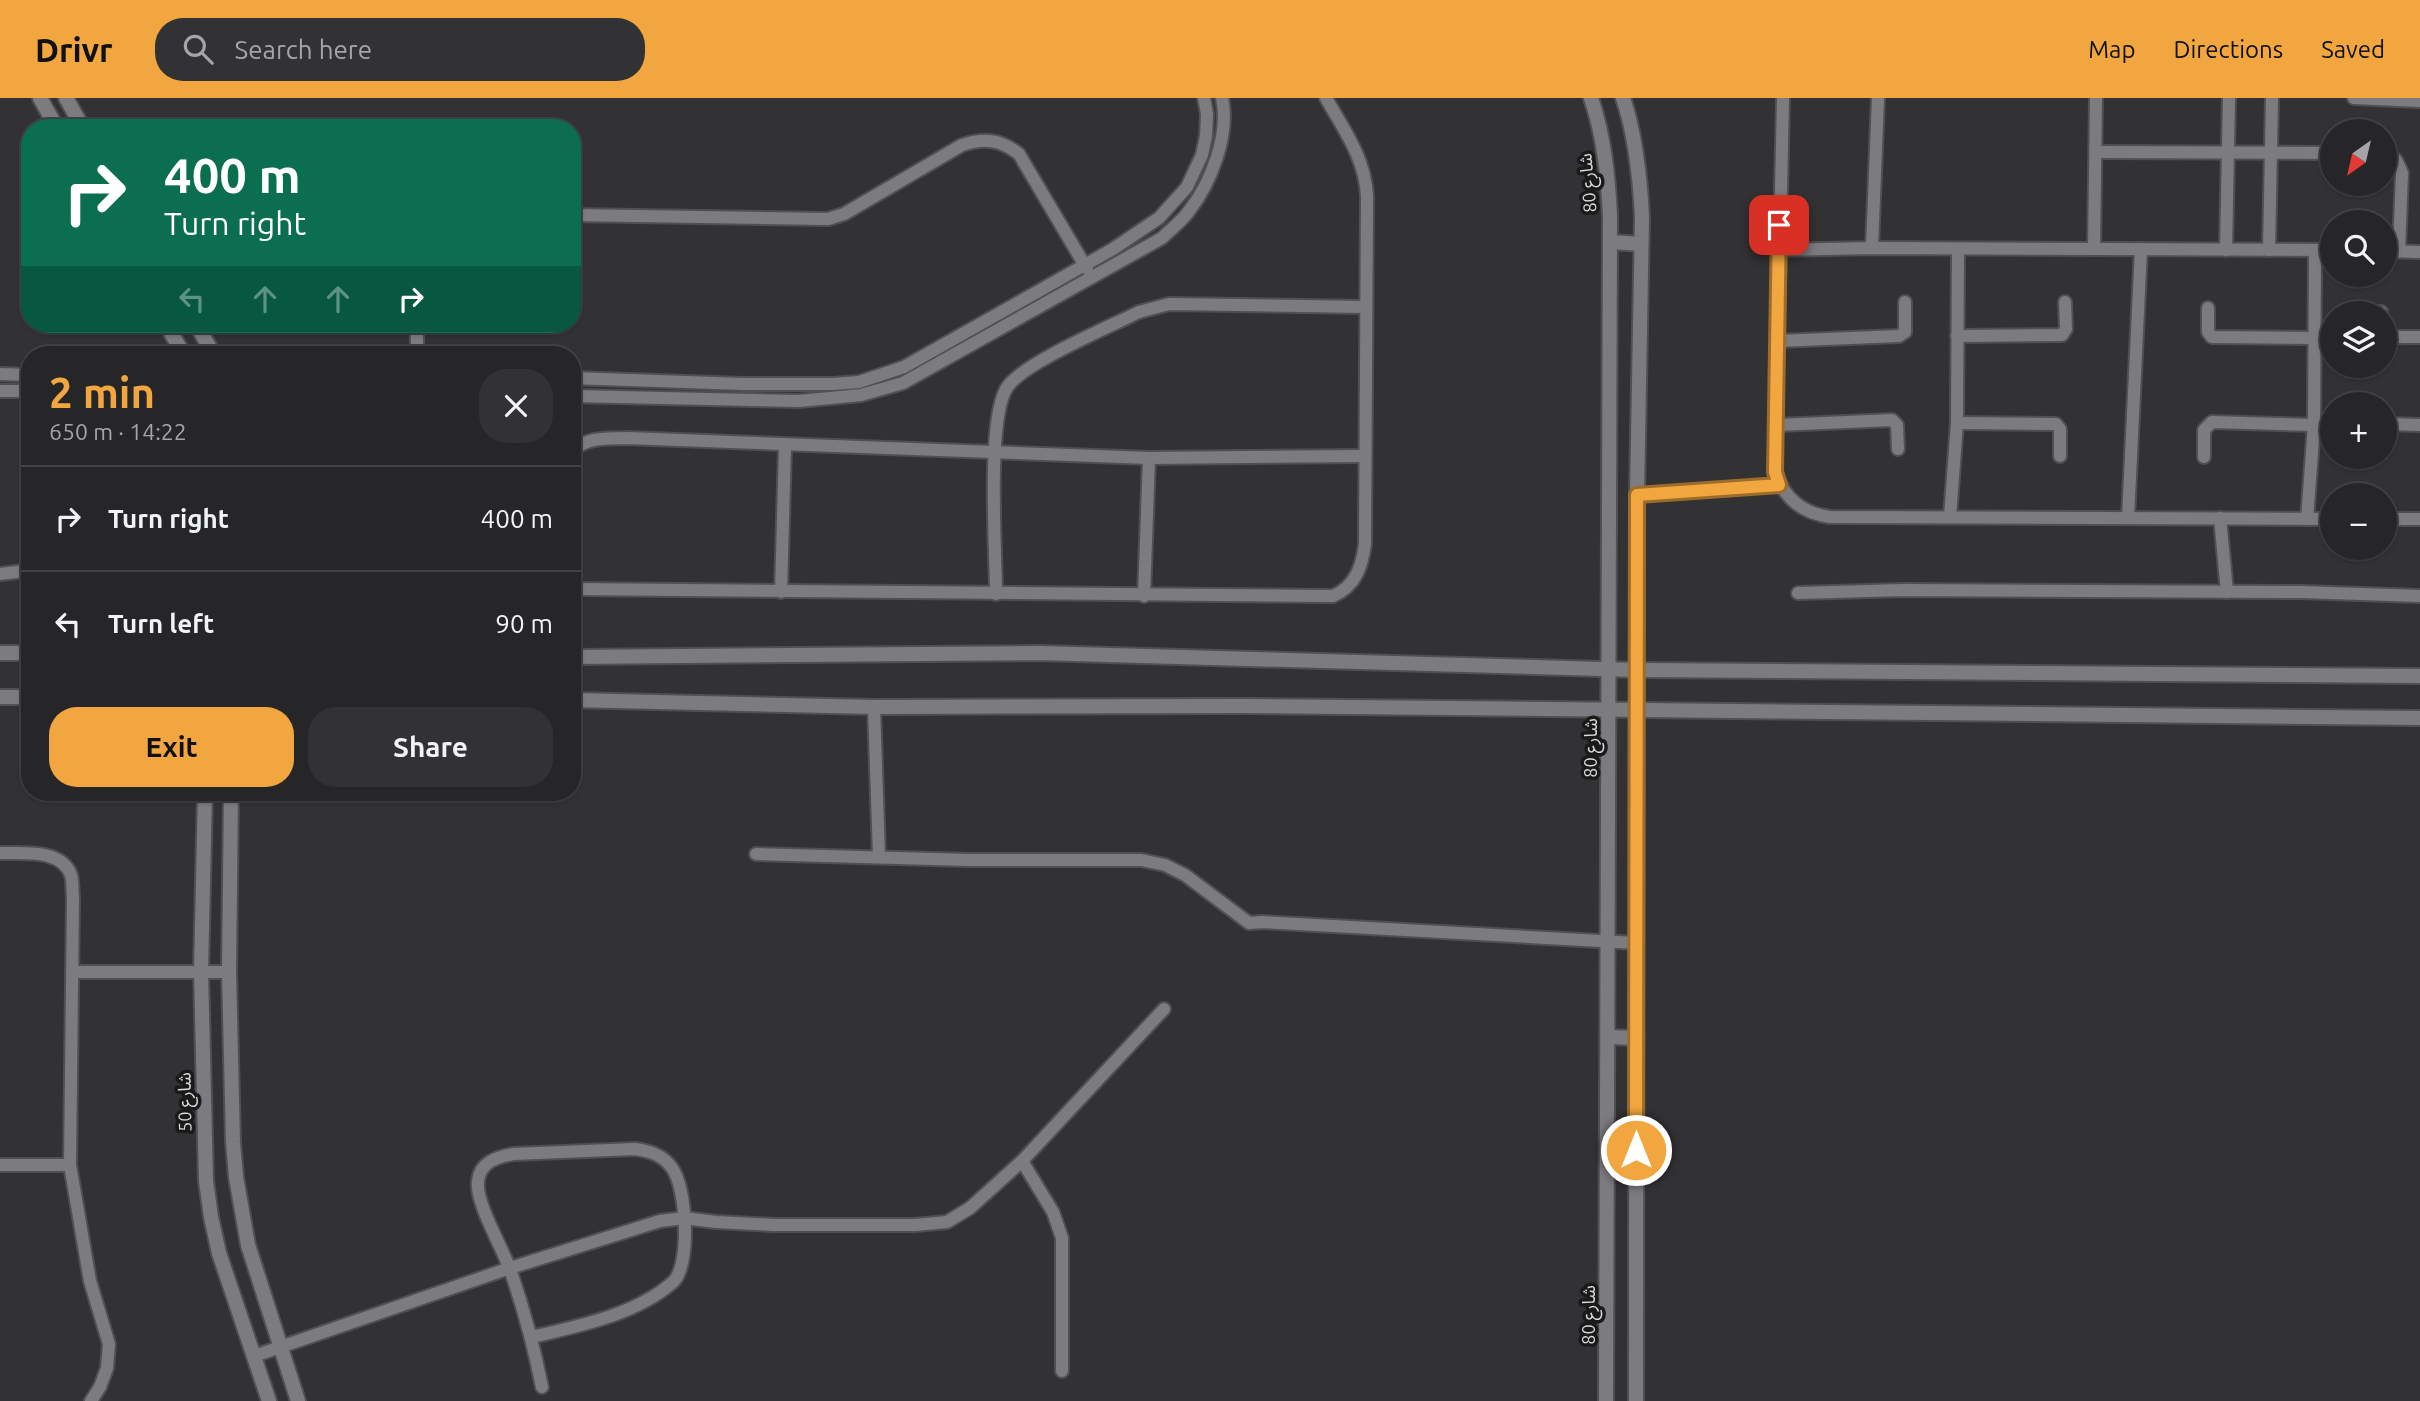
<!DOCTYPE html>
<html lang="en">
<head>
<meta charset="utf-8">
<style>
  :root { --surface:#262628; --page:#323234; --text:#f1f3f6; --muted:#a4a5a8; --line:#424345; --accent:#f1a640 }
  body { margin:0; font-family:Ubuntu,"Noto Sans Arabic",sans-serif; background:var(--page); color:var(--text); height:100vh; display:flex; flex-direction:column; font-size:26px; white-space:nowrap }
  * { box-sizing:border-box; margin:0 }
  p { font-size:23px; color:var(--muted) }
  .icon { flex:none; width:38px; height:38px; fill:none; stroke:currentColor; stroke-width:2; stroke-linecap:round; stroke-linejoin:round }
  .map { position:relative; flex:1; overflow:hidden }
  .sheet { position:absolute; left:21px; top:248px; width:560px; height:455px; display:flex; flex-direction:column; background:var(--surface); border-radius:28px; box-shadow:0 2px 5px #0004,0 0 0 2px var(--line) }
  .sheet>* { flex:none }
  .banner { position:absolute; left:21px; top:21px; width:560px; height:214px; border-radius:28px; box-shadow:0 2px 5px #0004,0 0 0 2px var(--line); background:#0b6e4f; color:#fff; overflow:hidden }
  .needle { width:46px; rotate:214deg }
  .fabs { position:absolute; left:2320px; top:21px; display:grid; gap:14px }
  .fabs a { display:grid; place-items:center; width:77px; height:77px; border-radius:50%; background:var(--surface); box-shadow:0 2px 5px #0004,0 0 0 2px var(--line); font-size:35px }
  .pin { position:absolute; display:grid; place-items:center; width:60px; height:60px; color:#fff; margin:-30px; border-radius:14px; box-shadow:0 4px 10px #0006 }
  .me { position:absolute; width:77px; margin:-38px; rotate:0deg; stroke-linejoin:round; filter:drop-shadow(0 0 5px #0008) }
  .turn { display:flex; align-items:center; gap:24px; height:147px; padding:0 28px; font-size:32px }
  .turn .icon { width:91px; height:91px; stroke-width:2.5 }
  .turn b { display:block; font-size:49px; line-height:60px }
  .lanes { display:flex; align-items:center; height:66px; padding:0 28px; background:#0003; justify-content:center; gap:35px; direction:ltr }
  .lanes .off { opacity:.35 }
  .round { display:grid; place-items:center; flex:none; width:74px; height:74px; border-radius:28px; background:var(--page) }
  .overview { display:flex; align-items:center; justify-content:space-between; height:119px; padding:0 28px }
  h1 { font-size:42px; font-weight:600; line-height:52px; color:var(--accent) }
  .cta { display:flex; gap:14px; margin-top:auto; padding:14px 28px }
  .cta a { flex:1; height:80px; border-radius:28px; background:var(--accent); color:#111; font-size:28px; font-weight:600; line-height:80px; text-align:center }
  .cta a+a { background:var(--page); color:var(--text) }
  ul { padding:0; list-style:none }
  li { display:flex; align-items:center; gap:21px; height:105px; padding:0 28px; border-top:2px solid var(--line) }
  li div { flex:1 }
  li b { display:block; font-size:26px }
  li em { font-style:normal }
  header { display:flex; align-items:center; gap:42px; box-sizing:border-box; height:98px; padding:0 35px; background:var(--accent); color:#111 }
  header strong { font-size:33px }
  nav { display:flex; gap:38px; margin-inline-start:auto; font-size:24px }
  .search { width:490px; height:63px; background:var(--page); display:flex; align-items:center; gap:18px; box-sizing:border-box; padding:0 24px; border-radius:28px; color:var(--muted); font-size:26px }
  .map>svg:first-child { display:block }
  .lines { fill:none; stroke-linecap:round; stroke-linejoin:round }
  .minor-casing { stroke:#505052; stroke-width:16 }
  .tertiary-casing { stroke:#505052; stroke-width:18 }
  .minor { stroke:#7c7b7f; stroke-width:12 }
  .tertiary { stroke:#7c7b7f; stroke-width:14 }
  .route-casing { stroke:#9d6c2a; stroke-width:18 }
  .route { stroke:#f1a640; stroke-width:12 }
  .labels { text-anchor:middle; dominant-baseline:central; stroke-width:7; stroke-linejoin:round; paint-order:stroke }
  .street-label { font-size:18px; fill:#dadadc; stroke:#1a1a1b }
</style>
</head>
<body>
<header>
<strong>Drivr</strong>
<div class="search"><svg class="icon" aria-label="search" viewBox="0 0 24 24"><circle cx="10" cy="10" r="6"/><path d="M15 15l6 6"/></svg>Search here</div>
<nav><a>Map</a><a>Directions</a><a>Saved</a></nav>
</header>
<div class="map">
<svg width="2420" height="1303" viewBox="0 0 2420 1303">
  <rect width="100%" height="100%" fill="#323235"/>
  <g class="lines">
    <defs>
      <g id="minor">
        <path d="M1783,0L1775,374C1785,401 1802,415 1830,419L2333,421"/>
        <path d="M2354,0L2420,3"/>
        <path d="M2096,54L2333,55"/>
        <path d="M2385,56L2396,62L2402,75L2399,153"/>
        <path d="M572,117L828,121L844,116L962,47C984,40 1000,41 1019,56L1087,171"/>
        <path d="M1872,150L1878,0"/>
        <path d="M2094,151L2096,0"/>
        <path d="M1779,152L1872,150L2333,152"/>
        <path d="M2226,152L2229,0"/>
        <path d="M2269,152L2272,0"/>
        <path d="M2385,153L2420,154"/>
        <path d="M2208,210V234L2212,239L2314,240"/>
        <path d="M2381,214V215"/>
        <path d="M1957,238L2062,237L2066,231L2065,204"/>
        <path d="M2385,239H2420"/>
        <path d="M1777,243L1899,238L1905,234V204"/>
        <path d="M417,257V226"/>
        <path d="M0,276L30,277"/>
        <path d="M572,280L743,286H833L859,284L904,269L1113,151L1159,120L1187,89L1202,57L1206,38L1207,16L1204,0"/>
        <path d="M0,293H30"/>
        <path d="M572,298L799,303L861,297L903,285L1162,140C1171,131 1182,123 1189,113C1211,85 1230,36 1222,0"/>
        <path d="M1957,325L2056,326L2060,331V358"/>
        <path d="M2385,326L2420,327"/>
        <path d="M1776,327L1892,322L1897,327L1898,351"/>
        <path d="M572,355C584,338 608,341 627,340L1149,360L1364,358"/>
        <path d="M2204,359V332L2212,324L2314,327"/>
        <path d="M1637,397L1779,387"/>
        <path d="M1950,419L1957,325L1958,152"/>
        <path d="M2128,420L2141,151"/>
        <path d="M2220,420L2227,494"/>
        <path d="M2307,421L2314,327L2315,152"/>
        <path d="M2385,421H2420"/>
        <path d="M0,476L24,473L30,469"/>
        <path d="M572,491L1333,498C1356,488 1362,468 1365,446L1367,98C1365,60 1344,32 1326,0"/>
        <path d="M781,494L785,348"/>
        <path d="M1798,495L1903,492L2301,494L2420,498"/>
        <path d="M996,496C996,454 986,317 1008,288C1026,264 1109,229 1139,214L1169,206L1365,209"/>
        <path d="M1144,498L1149,360"/>
        <path d="M874,609L879,758"/>
        <path d="M0,755C22,756 61,750 71,777C73,783 72,792 73,799L70,1067L90,1183L109,1246L107,1270L100,1289L91,1303"/>
        <path d="M756,756L969,762H1141L1165,767L1185,777L1249,825L1262,824L1636,845"/>
        <path d="M72,874H229"/>
        <path d="M1022,1063L1053,1114L1062,1140V1273"/>
        <path d="M0,1067H70"/>
        <path d="M532,1239C578,1228 636,1217 673,1184C691,1168 687,1090 672,1070C663,1057 650,1053 635,1051L513,1056C497,1059 480,1064 478,1083C475,1105 503,1150 511,1174C524,1212 534,1249 542,1289"/>
        <path d="M254,1258L510,1170L660,1123L684,1120L716,1124L774,1127H915L947,1124L970,1110L1022,1063L1164,911"/>
      </g>
      <g id="tertiary">
        <path d="M40,0L57,30"/>
        <path d="M66,0L83,30"/>
        <path d="M1591,0C1604,38 1608,78 1610,118L1606,1303"/>
        <path d="M1623,0C1636,38 1640,79 1642,119L1637,397L1636,1303"/>
        <path d="M1610,144L1641,146"/>
        <path d="M166,226L184,257"/>
        <path d="M196,226L214,257"/>
        <path d="M0,555H30"/>
        <path d="M572,559L1039,555L1637,572L2420,578"/>
        <path d="M0,599H30"/>
        <path d="M572,602L874,609L1246,608L2420,620"/>
        <path d="M205,695L201,873L206,1083L211,1119L219,1155L269,1303"/>
        <path d="M231,695L229,874L233,1044L236,1079L248,1147L298,1303"/>
        <path d="M1608,939L1637,940"/>
      </g>
    </defs>
    <use href="#minor" class="minor-casing"/>
    <use href="#tertiary" class="tertiary-casing"/>
    <use href="#minor" class="minor"/>
    <use href="#tertiary" class="tertiary"/>
  </g>
  <g class="lines">
    <defs>
      <path id="route" d="M1636,1052L1637,397L1779,387L1775,374L1779,127"/>
    </defs>
    <use href="#route" class="route-casing"/>
    <use href="#route" class="route"/>
  </g>
  <g class="labels">
    <g class="street-label">
      <text transform="translate(1587 85) rotate(-95)">شارع 80</text>
      <text transform="translate(1590 650) rotate(-90)">شارع 80</text>
      <text transform="translate(184 1004) rotate(-91)">شارع 50</text>
      <text transform="translate(1588 1217) rotate(-90)">شارع 80</text>
    </g>
  </g>
</svg>
<div class="fabs">
<a><svg class="needle" viewBox="-14 -14 28 28"><path d="M0-13l5 13h-10z" fill="#e53935"/><path d="M0 13l5-13h-10z" fill="#a4a5a8"/></svg></a>
<a><svg class="icon" aria-label="search" viewBox="0 0 24 24"><circle cx="10" cy="10" r="6"/><path d="M15 15l6 6"/></svg></a>
<a><svg class="icon" aria-label="layers" viewBox="0 0 24 24"><path d="M12 4l9 5-9 5-9-5zM3 14l9 5 9-5"/></svg></a>
<a>+</a>
<a>−</a>
</div>
<div class="pin" style="left:1779px;top:127px;background:#d93025"><svg class="icon" aria-label="arrive" viewBox="0 0 24 24"><path d="M6 21V4h12l-3 4 3 4H6"/></svg></div>
<svg class="me" style="left:1636px;top:1052px" viewBox="-20 -20 40 40"><circle r="17" fill="#f1a640" stroke="#fff" stroke-width="3"/><path d="M0-11L8 9 0 5-8 9z" fill="#fff"/></svg>
<div class="banner">
<div class="turn"><svg class="icon" aria-label="right" viewBox="0 0 24 24"><path d="M7 20v-9h11M14 6l5 5-5 5"/></svg><div><b>400 m</b>Turn right</div></div>
<div class="lanes"><svg class="icon off" aria-label="left" viewBox="0 0 24 24"><path d="M17 20v-9H6M10 6l-5 5 5 5"/></svg><svg class="icon off" aria-label="ahead" viewBox="0 0 24 24"><path d="M12 20V5M6 11l6-6 6 6"/></svg><svg class="icon off" aria-label="ahead" viewBox="0 0 24 24"><path d="M12 20V5M6 11l6-6 6 6"/></svg><svg class="icon" aria-label="right" viewBox="0 0 24 24"><path d="M7 20v-9h11M14 6l5 5-5 5"/></svg></div>
</div>
<section class="sheet">
<div class="overview"><div><h1>2 min</h1><p>650 m · 14:22</p></div><a class="round"><svg class="icon" aria-label="close" viewBox="0 0 24 24"><path d="M6 6l12 12M18 6L6 18"/></svg></a></div>
<ul>
<li><svg class="icon" aria-label="right" viewBox="0 0 24 24"><path d="M7 20v-9h11M14 6l5 5-5 5"/></svg><div><b>Turn right</b></div><em>400 m</em></li>
<li><svg class="icon" aria-label="left" viewBox="0 0 24 24"><path d="M17 20v-9H6M10 6l-5 5 5 5"/></svg><div><b>Turn left</b></div><em>90 m</em></li>
</ul>
<div class="cta"><a>Exit</a><a>Share</a></div>
</section>
</div>
</body>
</html>
